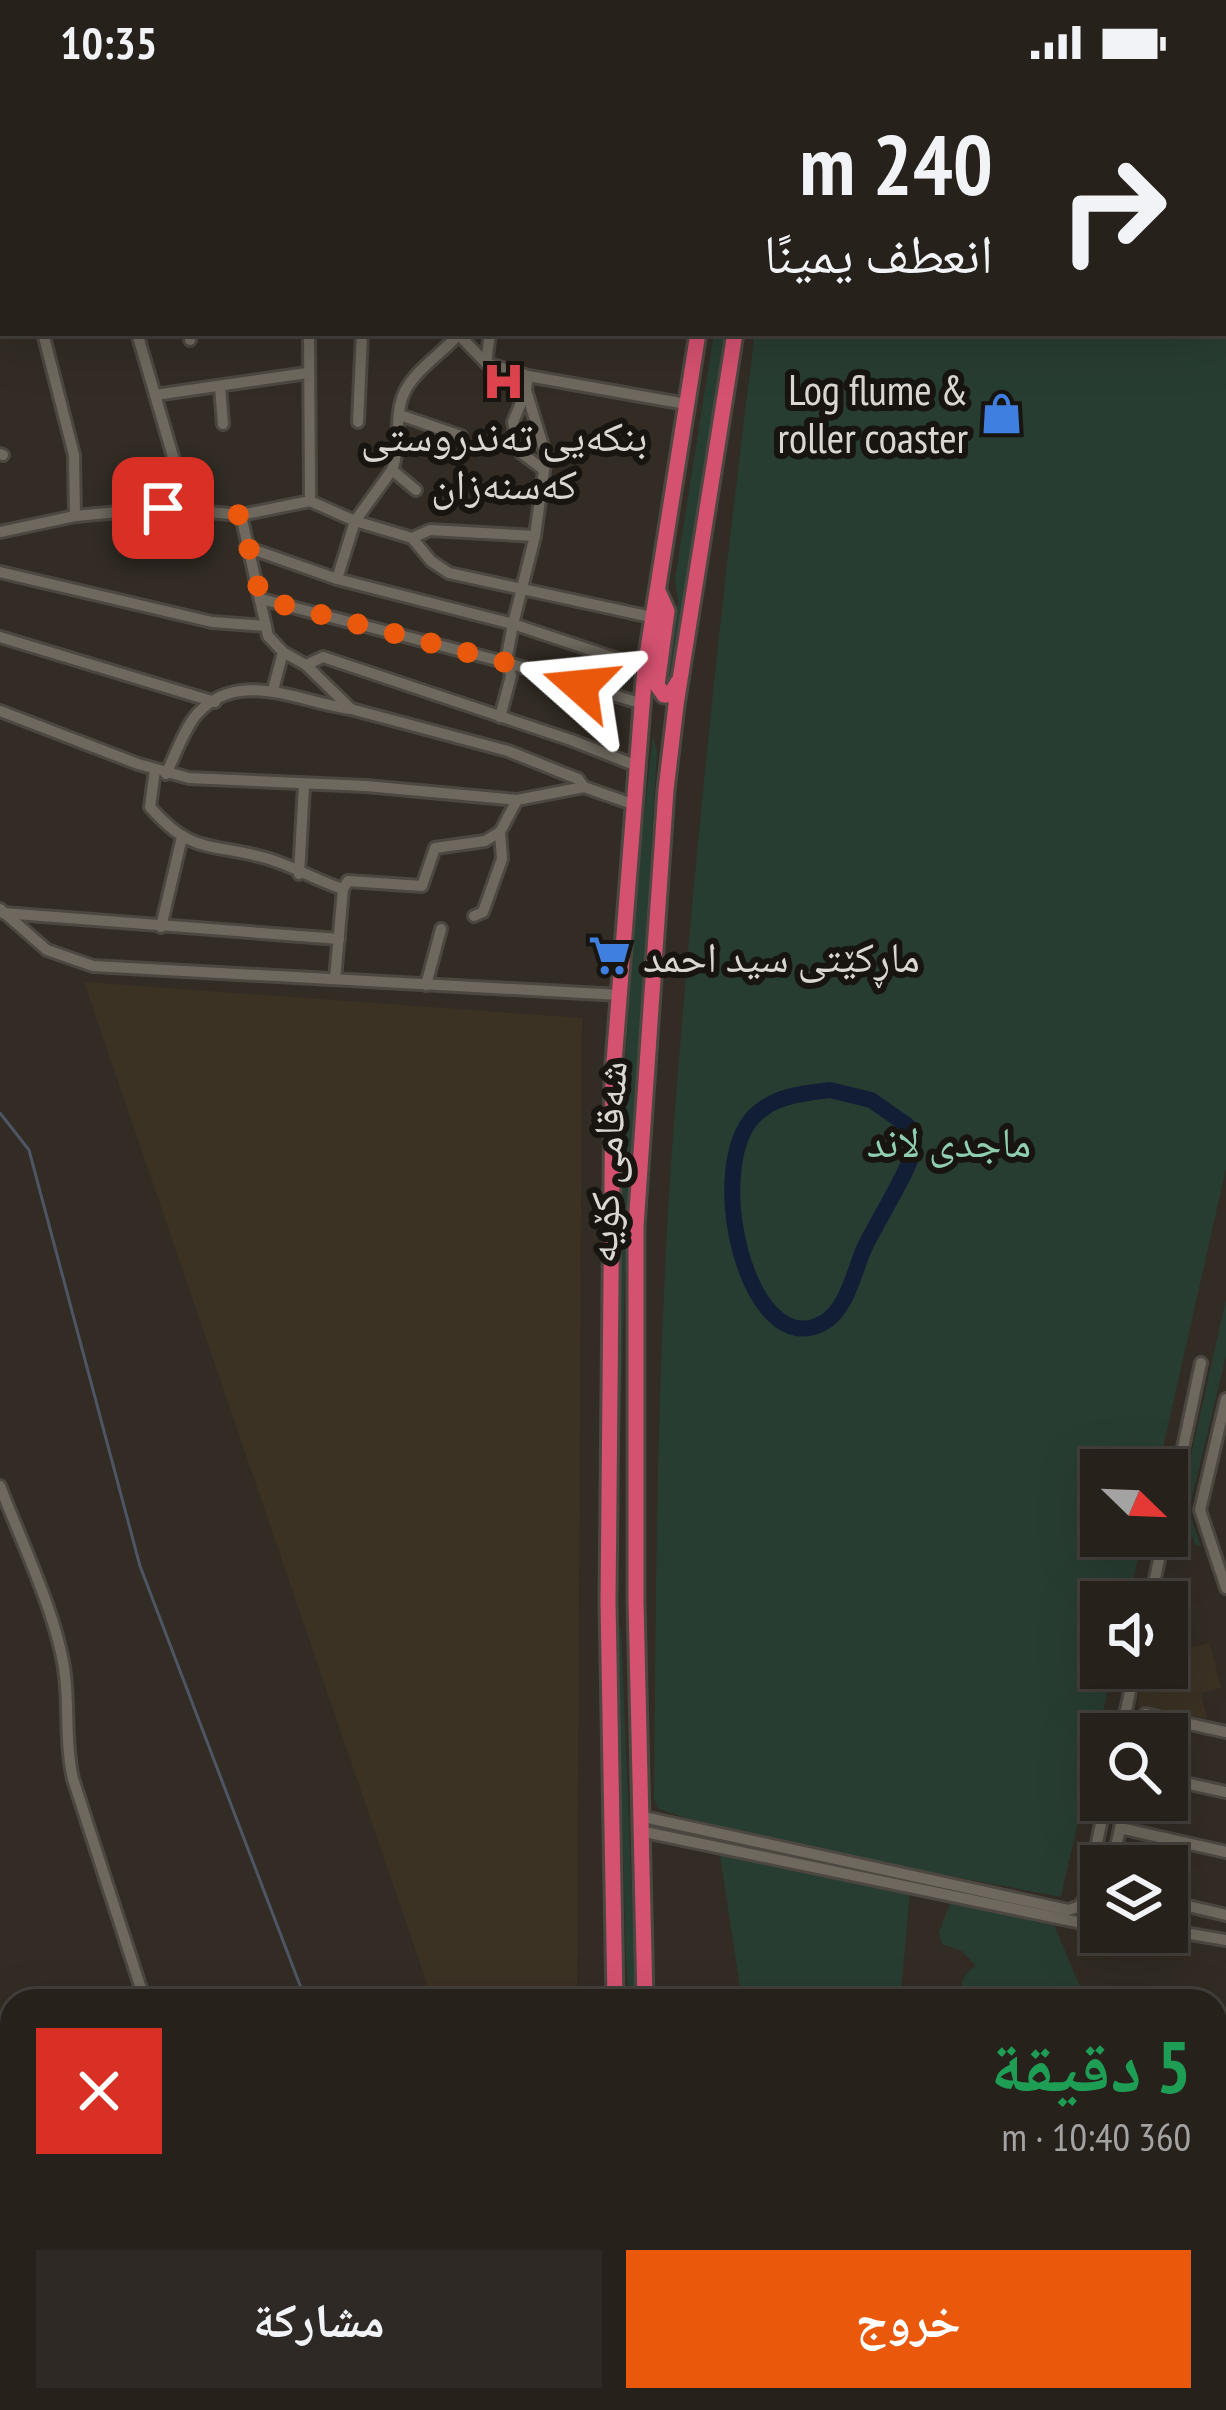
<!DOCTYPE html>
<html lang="ar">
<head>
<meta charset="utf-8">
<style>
  :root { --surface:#26211b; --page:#2e2924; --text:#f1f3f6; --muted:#a4a3a3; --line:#423e3a; --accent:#ea580c }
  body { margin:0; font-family:"PT Sans Narrow","Noto Naskh Arabic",sans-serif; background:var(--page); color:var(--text); direction:rtl; height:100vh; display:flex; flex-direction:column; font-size:45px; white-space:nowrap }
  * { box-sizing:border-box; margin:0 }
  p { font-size:39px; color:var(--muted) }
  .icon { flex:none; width:66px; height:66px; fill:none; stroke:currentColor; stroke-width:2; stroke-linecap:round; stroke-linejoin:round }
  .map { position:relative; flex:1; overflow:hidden; direction:ltr }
  .drawer { position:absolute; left:0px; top:1905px; width:1227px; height:423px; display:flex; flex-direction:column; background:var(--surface); border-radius:36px 36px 0 0; box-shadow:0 12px 48px #0002,0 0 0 3px var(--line); direction:rtl }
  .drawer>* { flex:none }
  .hud { position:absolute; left:0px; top:0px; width:1227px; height:252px; box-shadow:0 12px 48px #0002,0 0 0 3px var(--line); direction:rtl; background:#26211b; color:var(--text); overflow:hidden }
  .needle { width:78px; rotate:113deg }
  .fabs { position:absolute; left:1080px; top:1365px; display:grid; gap:24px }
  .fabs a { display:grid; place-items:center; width:108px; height:108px; border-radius:0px; background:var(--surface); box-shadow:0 12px 48px #0002,0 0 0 3px var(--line); font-size:60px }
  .pin { position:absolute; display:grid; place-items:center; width:102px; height:102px; color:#fff; margin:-51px; border-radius:24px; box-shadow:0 6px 18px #0006 }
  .me { position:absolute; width:132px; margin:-66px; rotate:288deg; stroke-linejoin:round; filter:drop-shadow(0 0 9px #0008) }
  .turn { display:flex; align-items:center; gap:42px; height:252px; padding:0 36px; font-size:54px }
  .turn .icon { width:156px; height:156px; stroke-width:2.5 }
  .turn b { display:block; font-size:84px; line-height:102px }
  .round { display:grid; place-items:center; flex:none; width:126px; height:126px; border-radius:0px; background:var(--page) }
  .headline { display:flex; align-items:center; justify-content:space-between; height:204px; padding:0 36px }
  h1 { font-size:72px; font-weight:700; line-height:90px; color:#1e9e55 }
  .action { display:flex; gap:24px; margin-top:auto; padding:24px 36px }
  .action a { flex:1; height:138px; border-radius:0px; background:var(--accent); color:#fff; font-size:48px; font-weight:700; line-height:138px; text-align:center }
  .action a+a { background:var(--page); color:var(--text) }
  .status { display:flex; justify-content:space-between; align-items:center; height:84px; padding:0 60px; background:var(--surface); direction:ltr }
  .status svg { height:33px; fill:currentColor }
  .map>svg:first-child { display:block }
  .built { fill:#3b3224 }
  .green { fill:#283d32 }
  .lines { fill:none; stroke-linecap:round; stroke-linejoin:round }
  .stream { stroke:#4e5564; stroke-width:3 }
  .river { stroke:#121e36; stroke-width:16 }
  .minor-casing { stroke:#4c4740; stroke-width:16 }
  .highway-casing { stroke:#4c4740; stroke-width:21 }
  .minor { stroke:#6e685e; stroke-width:10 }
  .highway { stroke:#d45170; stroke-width:15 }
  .route { stroke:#ea580c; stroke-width:21; stroke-dasharray:0 37.8 }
  .labels { text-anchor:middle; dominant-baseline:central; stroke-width:12; stroke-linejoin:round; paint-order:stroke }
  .poi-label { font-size:42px; fill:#dad6d1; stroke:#181511; text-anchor:end }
  .park-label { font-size:42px; fill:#8fcfaf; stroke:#181511 }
  .street-label { font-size:42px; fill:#dad6d1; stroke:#181511 }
</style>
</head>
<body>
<div class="status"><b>10:35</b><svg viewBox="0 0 49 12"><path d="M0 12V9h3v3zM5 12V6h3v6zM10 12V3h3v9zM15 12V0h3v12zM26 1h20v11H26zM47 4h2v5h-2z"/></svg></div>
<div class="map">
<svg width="1226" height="2326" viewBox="0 0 1226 2326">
  <rect width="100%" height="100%" fill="#322c24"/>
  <g class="built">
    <path d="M84,898L582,934L577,1917H433Z"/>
    <path d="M1210,1559L1221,1604L1201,1609L1207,1634L1137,1622L1143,1584H1167V1570Z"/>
  </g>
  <g class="green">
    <path d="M788,0H1226V1084L1158,1386H1101V1452H1143L1128,1518H1101V1584H1113L1061,1813L739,1752L659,1725L654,1715C656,1486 657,1255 675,1026C695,766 722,507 755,249H1224V3H788Z"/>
    <path d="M714,249H725L670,600L666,601L678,517L675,496Z"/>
    <path d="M653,651L657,667L625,1190L616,1488L609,1349L611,1214L636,807Z"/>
    <path d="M1226,1216V1271L1189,1427L1201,1462L1194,1460V1453L1176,1460L1173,1451Z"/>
    <path d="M617,1543L621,1544L636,1917H629L626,1873Z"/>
    <path d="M719,1764L910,1808L900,1917H742Z"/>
    <path d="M952,1815L1053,1838L1086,1917H963C960,1901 961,1891 976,1882L962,1867L942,1860L939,1848Z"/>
    <path d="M0,2014L12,2022V2316H273L276,2326H0Z"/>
    <path d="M1215,2226L1226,2227V2326H1088L1098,2316H1215Z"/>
  </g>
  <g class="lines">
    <g class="stream">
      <path d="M0,1029L29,1066L140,1482L306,1917"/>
      <path d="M384,2316L385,2326"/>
    </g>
    <path class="river" d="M830,1006L871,1016L907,1041C909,1049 912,1059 912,1068C911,1085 872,1145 863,1167C854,1189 846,1227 823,1239C747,1281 699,1073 760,1027C780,1011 806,1009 830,1006Z"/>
    <defs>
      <g id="minor">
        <path d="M449,0L490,3"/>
        <path d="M337,3V0"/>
        <path d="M0,22L3,23"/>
        <path d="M0,96H3"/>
        <path d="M0,165L3,166"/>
        <path d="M43,249L74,371L75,432"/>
        <path d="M137,249L188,424"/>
        <path d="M309,249L310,417"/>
        <path d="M457,249L486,279L528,292L686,320"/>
        <path d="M190,256V249"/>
        <path d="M486,279L490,249"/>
        <path d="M220,303L223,340"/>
        <path d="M526,307L513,338L520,368L543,385"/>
        <path d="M155,311L307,289"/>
        <path d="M400,331L461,352"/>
        <path d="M358,338L362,249"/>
        <path d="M0,370L3,371"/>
        <path d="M416,406L392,386C402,361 393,331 405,307C417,284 444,268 460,249"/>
        <path d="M241,431L268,552L283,568L306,581L351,625L508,667L578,695L584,703L635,721"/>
        <path d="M0,448L75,432L163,424L241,431L310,417L355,437L412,454L430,446L535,452L546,372L526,306L528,292"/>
        <path d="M412,454L431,477L449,489L651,533"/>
        <path d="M246,463L337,495L513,540L645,584"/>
        <path d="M0,488L212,538L266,542"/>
        <path d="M337,495L355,437L392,386"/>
        <path d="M261,515L508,579L643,620"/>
        <path d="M0,553L215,618"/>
        <path d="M306,581L323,573L571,656L637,682"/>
        <path d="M273,606L283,568"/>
        <path d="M0,627L138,680L189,694L366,702L517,716L584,703"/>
        <path d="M500,633L511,592L507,572L513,540L535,452"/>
        <path d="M155,686L150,723C191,770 209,759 262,773C290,780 315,796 343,805L348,797L422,802L435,764L485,757L500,748"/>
        <path d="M166,690C175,672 184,645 197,630C239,583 301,619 351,625"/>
        <path d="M299,790L304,701"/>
        <path d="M0,825L47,866L93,882L620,911"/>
        <path d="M3,829L339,855"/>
        <path d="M474,832L483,828L502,775L500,748L517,716"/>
        <path d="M161,843L182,753"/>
        <path d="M335,895L343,805"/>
        <path d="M426,901L441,845"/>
        <path d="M1226,1315L1200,1426L1226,1504"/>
        <path d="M0,1402C21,1457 58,1533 65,1591C69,1626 65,1659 73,1695L145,1917"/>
        <path d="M1167,1440L1201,1279"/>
        <path d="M1150,1518L1164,1452"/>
        <path d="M1121,1650L1135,1584"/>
        <path d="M1140,1650L1145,1630L1226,1648"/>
        <path d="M1167,1695L1226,1708"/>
        <path d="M639,1732L1068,1826L1078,1823L1085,1815L1106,1716"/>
        <path d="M1120,1744L1226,1768"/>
        <path d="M640,1747L1101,1843"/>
        <path d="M1112,1782L1126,1716"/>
        <path d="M1167,1817L1226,1831"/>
        <path d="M1167,1846L1226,1856"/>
      </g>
      <g id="highway">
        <path d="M743,3L744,0"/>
        <path d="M781,3L782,0"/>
        <path d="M658,507L667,527L657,601L664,611H670L678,598"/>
        <path d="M615,1917L608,1517L613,991L645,584L698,249"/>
        <path d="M645,1917L636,1517V1142L666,706L676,621L735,249"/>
        <path d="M625,2316V2326"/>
        <path d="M653,2316V2326"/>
      </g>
    </defs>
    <use href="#minor" class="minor-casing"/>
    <use href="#highway" class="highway-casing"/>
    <use href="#minor" class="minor"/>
    <use href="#highway" class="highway"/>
  </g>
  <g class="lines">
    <path class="route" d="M163,424L241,431L261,515L508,579L580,602"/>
  </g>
  <defs>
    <symbol id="hospital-bare" viewBox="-9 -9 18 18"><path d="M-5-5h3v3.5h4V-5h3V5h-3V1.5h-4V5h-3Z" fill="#e0444e" stroke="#181511" stroke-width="2.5" paint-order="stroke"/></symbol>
    <symbol id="shop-bare" viewBox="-9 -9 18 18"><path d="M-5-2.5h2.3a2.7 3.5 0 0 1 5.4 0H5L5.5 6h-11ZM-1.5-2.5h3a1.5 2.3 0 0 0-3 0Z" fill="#3f7fe0" stroke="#181511" stroke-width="2.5" paint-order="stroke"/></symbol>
    <symbol id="supermarket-bare" viewBox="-9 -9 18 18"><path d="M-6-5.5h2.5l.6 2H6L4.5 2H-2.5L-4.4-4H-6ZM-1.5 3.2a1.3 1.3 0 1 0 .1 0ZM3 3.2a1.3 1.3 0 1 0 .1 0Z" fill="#3f7fe0" stroke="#181511" stroke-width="2.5" paint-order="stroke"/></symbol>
  </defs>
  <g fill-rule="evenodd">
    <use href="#hospital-bare" x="474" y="268" width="59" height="59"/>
    <use href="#shop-bare" x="972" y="300" width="59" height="59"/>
    <use href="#supermarket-bare" x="580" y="842" width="59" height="59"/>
  </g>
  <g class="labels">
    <g class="poi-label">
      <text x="968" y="305">Log flume &amp;<tspan x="968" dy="48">roller coaster</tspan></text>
      <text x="504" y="351" text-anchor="middle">بنکەیی تەندروستی<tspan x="504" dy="48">کەسنەزان</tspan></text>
      <text x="643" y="872" text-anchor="start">ماڕکێتی سید احمد</text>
    </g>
    <g class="park-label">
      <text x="949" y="1057">ماجدی لاند</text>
    </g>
    <g class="street-label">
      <text transform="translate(606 1078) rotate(-87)">شەقامی کۆیە</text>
    </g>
  </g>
</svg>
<div class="fabs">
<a><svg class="needle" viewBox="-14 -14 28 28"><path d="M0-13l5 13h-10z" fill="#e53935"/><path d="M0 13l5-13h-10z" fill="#a4a3a3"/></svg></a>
<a><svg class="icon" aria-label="sound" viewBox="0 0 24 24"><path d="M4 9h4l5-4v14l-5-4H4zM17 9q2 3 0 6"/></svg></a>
<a><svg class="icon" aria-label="search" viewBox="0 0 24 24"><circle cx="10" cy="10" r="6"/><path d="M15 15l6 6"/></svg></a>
<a><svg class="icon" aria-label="layers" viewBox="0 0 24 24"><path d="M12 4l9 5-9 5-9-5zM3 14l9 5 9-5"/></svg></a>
</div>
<div class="pin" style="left:163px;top:424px;background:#d93025"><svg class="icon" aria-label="arrive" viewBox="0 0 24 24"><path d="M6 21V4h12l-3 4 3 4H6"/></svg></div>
<svg class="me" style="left:580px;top:602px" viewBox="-20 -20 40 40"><path d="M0-17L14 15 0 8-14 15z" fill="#ea580c" stroke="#fff" stroke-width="4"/></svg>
<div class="hud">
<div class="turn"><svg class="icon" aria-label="right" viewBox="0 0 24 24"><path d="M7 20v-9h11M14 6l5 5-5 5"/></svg><div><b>240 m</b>انعطف يمينًا</div></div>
</div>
<section class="drawer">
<div class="headline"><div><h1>5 دقيقة</h1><p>360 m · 10:40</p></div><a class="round" style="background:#d93025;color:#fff"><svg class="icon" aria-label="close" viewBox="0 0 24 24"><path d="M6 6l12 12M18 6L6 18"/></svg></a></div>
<div class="action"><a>خروج</a><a>مشاركة</a></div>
</section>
</div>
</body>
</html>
